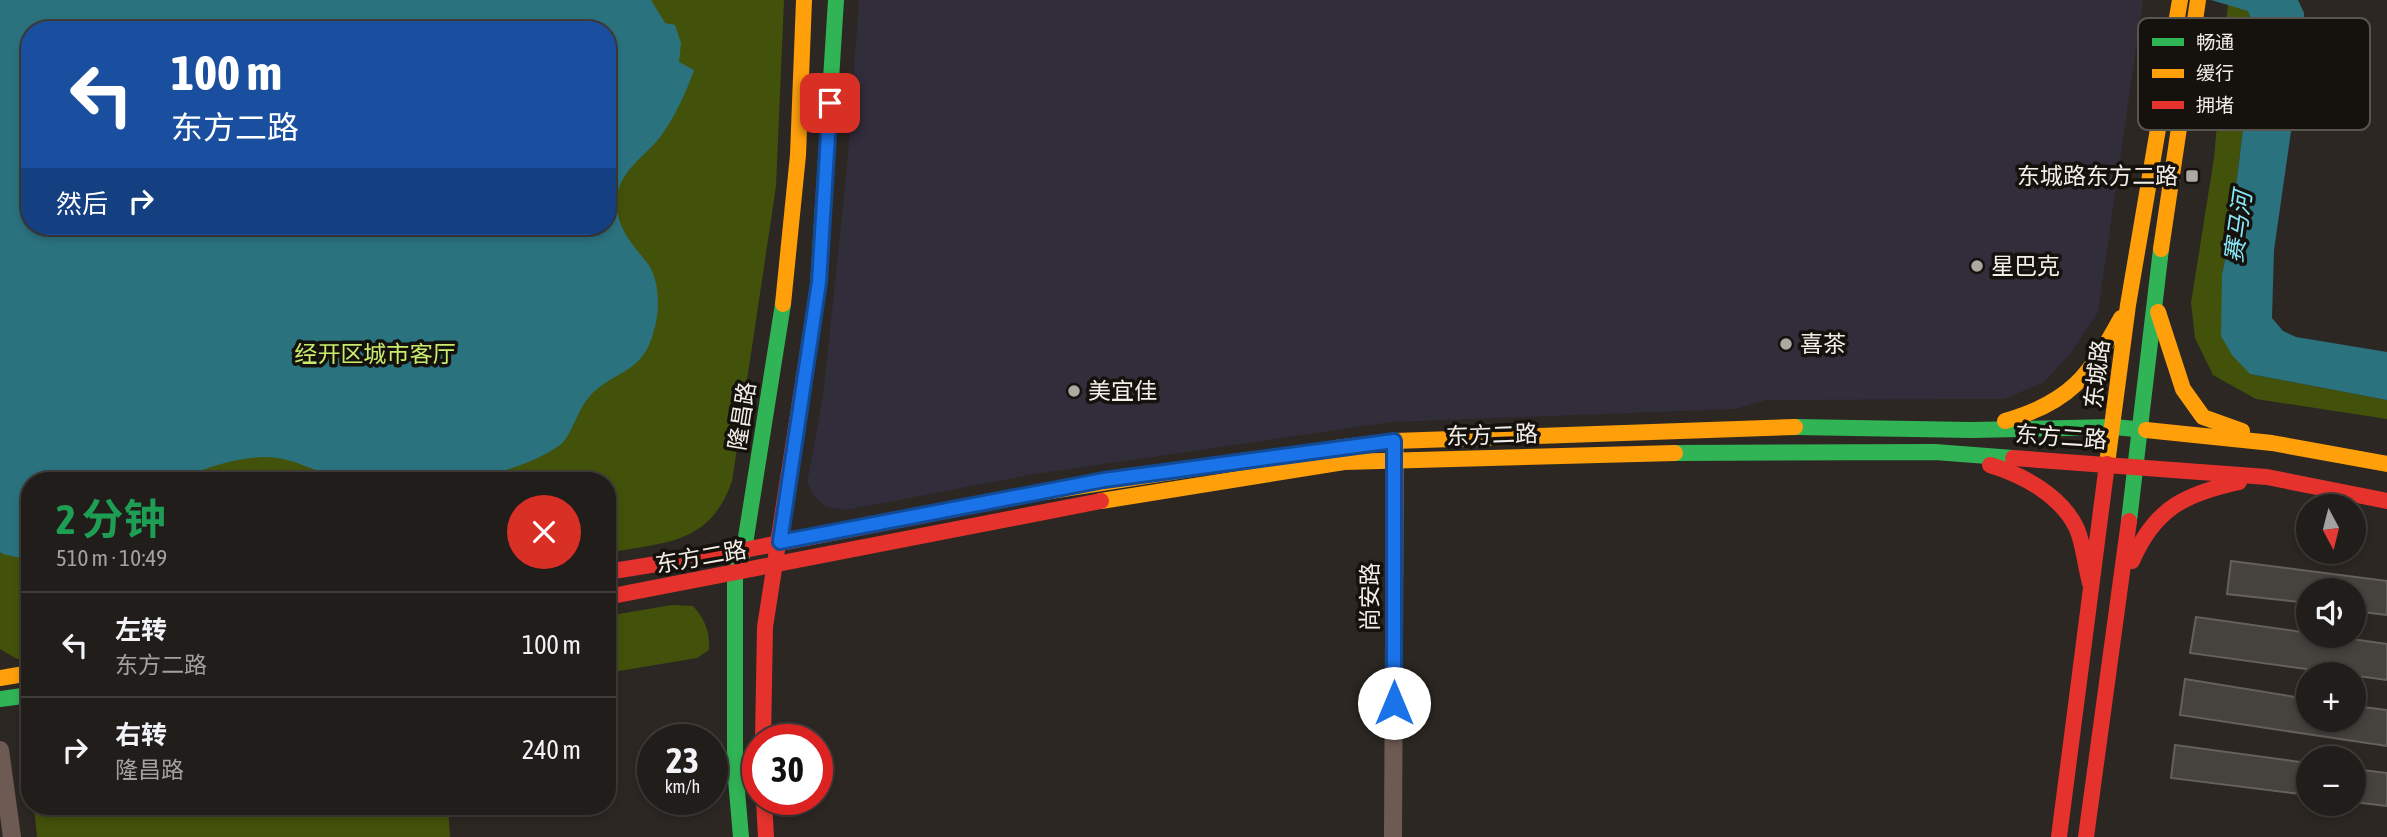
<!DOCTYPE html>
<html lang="zh">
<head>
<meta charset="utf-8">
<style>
  :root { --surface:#211d1a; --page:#292623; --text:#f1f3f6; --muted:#a2a2a2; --line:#3e3b39 }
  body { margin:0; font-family:"Asap Condensed","Noto Sans SC",sans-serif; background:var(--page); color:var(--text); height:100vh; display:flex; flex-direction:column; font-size:26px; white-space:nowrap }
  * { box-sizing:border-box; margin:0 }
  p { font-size:23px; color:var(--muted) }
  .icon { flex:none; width:38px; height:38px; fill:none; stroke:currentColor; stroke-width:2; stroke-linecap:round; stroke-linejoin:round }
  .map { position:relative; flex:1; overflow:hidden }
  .panel { position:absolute; left:21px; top:472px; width:595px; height:343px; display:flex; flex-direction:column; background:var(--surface); border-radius:28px; box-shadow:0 4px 10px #0003,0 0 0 2px var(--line) }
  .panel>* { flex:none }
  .top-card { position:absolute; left:21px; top:21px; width:595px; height:214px; border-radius:28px; box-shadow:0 4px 10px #0003,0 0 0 2px var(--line); background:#1a4fa0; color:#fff; overflow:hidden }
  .needle { width:46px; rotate:173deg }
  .buttons { position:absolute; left:2296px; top:494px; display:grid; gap:14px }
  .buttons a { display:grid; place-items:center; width:70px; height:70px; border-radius:50%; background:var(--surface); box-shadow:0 4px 10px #0003,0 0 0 2px var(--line); font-size:35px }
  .speed { position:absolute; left:637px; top:724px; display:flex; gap:14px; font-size:35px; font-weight:700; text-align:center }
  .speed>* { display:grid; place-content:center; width:91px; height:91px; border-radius:50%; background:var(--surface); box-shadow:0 4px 10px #0003,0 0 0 2px var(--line); line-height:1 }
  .speed small { font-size:18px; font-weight:400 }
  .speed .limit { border:10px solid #d22; background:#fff; color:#111 }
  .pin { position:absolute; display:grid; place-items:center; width:60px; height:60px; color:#fff; margin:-30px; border-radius:14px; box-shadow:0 4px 10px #0006 }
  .me { position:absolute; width:77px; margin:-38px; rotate:0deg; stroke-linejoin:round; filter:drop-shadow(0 0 5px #0008) }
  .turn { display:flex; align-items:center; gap:24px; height:147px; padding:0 35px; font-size:32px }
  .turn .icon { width:91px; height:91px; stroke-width:2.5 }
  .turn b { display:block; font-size:49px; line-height:60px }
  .then { display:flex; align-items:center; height:66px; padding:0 35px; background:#0003; gap:14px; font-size:26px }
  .round { display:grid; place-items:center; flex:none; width:74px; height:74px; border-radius:37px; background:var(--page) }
  .overview { display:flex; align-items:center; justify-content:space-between; height:119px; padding:0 35px }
  h1 { font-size:42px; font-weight:700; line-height:52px; color:#1e9e55 }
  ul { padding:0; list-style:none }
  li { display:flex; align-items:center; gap:21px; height:105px; padding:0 35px; border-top:2px solid var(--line) }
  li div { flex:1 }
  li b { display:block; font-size:26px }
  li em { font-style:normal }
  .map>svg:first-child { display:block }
  .commercial { fill:#312d3b }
  .green { fill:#43520a; fill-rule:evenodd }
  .water { fill:#2b727f; fill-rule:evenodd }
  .building { fill:#46423e; stroke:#64605b; stroke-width:2 }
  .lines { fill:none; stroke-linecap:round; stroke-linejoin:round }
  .street { stroke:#6d5b53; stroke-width:18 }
  .fast { stroke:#30b455; stroke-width:16 }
  .slow { stroke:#ff9f0a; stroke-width:16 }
  .jam { stroke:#e5322d; stroke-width:16 }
  .route-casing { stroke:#114b97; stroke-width:18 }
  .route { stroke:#1a73e8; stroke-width:12 }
  .poi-dot { fill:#ada8a2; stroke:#15120d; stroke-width:2.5 }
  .labels { text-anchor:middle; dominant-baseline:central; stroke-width:7; stroke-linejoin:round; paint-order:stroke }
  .poi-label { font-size:23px; fill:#f3eee7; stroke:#15120d; text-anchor:start }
  .park-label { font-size:23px; fill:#c9ec6c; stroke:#15120d }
  .street-label { font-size:23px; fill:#f3eee7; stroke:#15120d }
  .water-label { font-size:24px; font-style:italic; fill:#87e8fb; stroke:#15120d }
  .key { fill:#15120d; stroke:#58544e; stroke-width:2 }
  .key-label { font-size:19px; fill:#f3eee7 }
</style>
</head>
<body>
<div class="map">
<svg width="2387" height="837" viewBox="0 0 2387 837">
  <rect width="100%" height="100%" fill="#2c2722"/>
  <path class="commercial" d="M859,0H2143L2098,312L2070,354L2044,382L2004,399L1766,400L1735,409L1392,422L1035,474L846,510L826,507L816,498L807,483L823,397L847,168Z"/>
  <g class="green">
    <path d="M0,0H784L776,186L732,481C710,545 665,542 607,553V481H30V657L17,659L0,649ZM30,30H607V226H30Z"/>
    <path d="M2228,3L2248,11L2255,29L2230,237L2222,274L2250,374L2387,400V419L2256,399L2213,375L2195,338L2191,303L2214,158Z"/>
    <path d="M672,605L693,606C705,619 710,632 709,650L697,658L607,673V616Z"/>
    <path d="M34,807H448L450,837H37Z"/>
  </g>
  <g class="water">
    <path d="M0,0H651L665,23L675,25L681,43L679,62L694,70C686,93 675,116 661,136C644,158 615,173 617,205C618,231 633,244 648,264C660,281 660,311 654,330C643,375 615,369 590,396C578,408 571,437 560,445C503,485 406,488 340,477C313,472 291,456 264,457C240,458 218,464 197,472C191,474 184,480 178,481C165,484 148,481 135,481C100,481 65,481 30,481V560L3,554L0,552ZM30,30H607V226H30Z"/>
    <path d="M2211,0H2298L2304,13L2305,34L2274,250L2272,318L2283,331L2296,337L2387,352V400L2250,374L2232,355L2221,336L2222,274L2230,237L2255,29L2248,11Z"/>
  </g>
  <g class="building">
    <path d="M2231,561L2387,581V615L2354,611V590H2308V603L2227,594Z"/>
    <path d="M2196,617L2387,644V680L2190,653Z"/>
    <path d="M2185,679L2308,699V719H2354V706L2387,710V746L2180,715Z"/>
    <path d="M2175,745L2308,763V795L2171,778Z"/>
    <path d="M2354,769L2387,773V806L2354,802Z"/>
  </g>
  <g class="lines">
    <g class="street">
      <path d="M0,750L12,837"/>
      <path d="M1393,837L1395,449"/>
    </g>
    <g class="fast">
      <path d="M818,286L836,0"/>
      <path d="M1795,427L1971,430L2114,427L2146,430"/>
      <path d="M1675,453L1935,452L2013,458"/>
      <path d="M2129,521L2161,249"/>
      <path d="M0,699L30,695"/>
      <path d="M741,837L735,768V575L744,550L783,304"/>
    </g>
    <g class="slow">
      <path d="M2161,249L2198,0"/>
      <path d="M783,304L798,155L804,0"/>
      <path d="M2158,312L2183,389L2203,417L2242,431"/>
      <path d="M2005,421C2071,402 2089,376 2121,318"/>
      <path d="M2146,430L2272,443L2387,464"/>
      <path d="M1336,448L1394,441L1795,427"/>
      <path d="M2107,464L2128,305L2180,0"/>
      <path d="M1044,492L1248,460"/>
      <path d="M1101,501L1344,462L1675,453"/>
      <path d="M0,678L30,673"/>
    </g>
    <g class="jam">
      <path d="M2013,458L2267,477L2387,501"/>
      <path d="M1990,465C2023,475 2062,496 2077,529C2084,546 2085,565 2090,583"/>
      <path d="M2132,561C2155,508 2185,494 2239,482"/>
      <path d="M607,572L744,550L1044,492"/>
      <path d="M607,597L1101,501"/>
      <path d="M763,740L765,627L818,286"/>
      <path d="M764,800L766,837"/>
      <path d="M2059,837L2107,464"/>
      <path d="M2086,837L2129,521"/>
    </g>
  </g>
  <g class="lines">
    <defs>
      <path id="route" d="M830,103L819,282L780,542L1104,480L1394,441V703"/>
    </defs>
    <use href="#route" class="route-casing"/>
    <use href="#route" class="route"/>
  </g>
  <g class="poi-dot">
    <rect x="2185" y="169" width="14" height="14" rx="3.5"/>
    <circle cx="1977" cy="266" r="7"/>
    <circle cx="1786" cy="344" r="7"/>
    <circle cx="1074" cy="391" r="7"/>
  </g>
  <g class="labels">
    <g class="poi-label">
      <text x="2178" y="176" text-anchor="end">东城路东方二路</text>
      <text x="1991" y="266">星巴克</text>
      <text x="1800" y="344">喜茶</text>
      <text x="1088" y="391">美宜佳</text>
    </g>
    <g class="park-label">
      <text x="375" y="354">经开区城市客厅</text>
    </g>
    <g class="street-label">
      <text transform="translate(2097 374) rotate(-83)">东城路</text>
      <text transform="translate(742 416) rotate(-81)">隆昌路</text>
      <text transform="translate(1492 435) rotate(-2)">东方二路</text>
      <text transform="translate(2061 437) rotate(4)">东方二路</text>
      <text transform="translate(701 557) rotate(-10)">东方二路</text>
      <text transform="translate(1370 597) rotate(-90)">尚安路</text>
    </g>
    <g class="water-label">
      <text transform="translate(2238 227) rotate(-82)">赛马河</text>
    </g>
  </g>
  <rect x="2138" y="18" width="232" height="112" rx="10" class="key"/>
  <rect x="2152" y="38" width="32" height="8" fill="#30b455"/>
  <rect x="2152" y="69" width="32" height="9" fill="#ff9f0a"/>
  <rect x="2152" y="101" width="32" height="8" fill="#e5322d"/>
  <g class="key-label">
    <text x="2196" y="49">畅通</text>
    <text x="2196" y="80">缓行</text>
    <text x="2196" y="112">拥堵</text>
  </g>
</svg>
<div class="buttons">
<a><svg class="needle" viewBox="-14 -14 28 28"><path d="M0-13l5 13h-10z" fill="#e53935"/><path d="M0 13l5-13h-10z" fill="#a2a2a2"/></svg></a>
<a><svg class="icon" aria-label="sound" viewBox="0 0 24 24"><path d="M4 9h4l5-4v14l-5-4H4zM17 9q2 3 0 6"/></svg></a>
<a>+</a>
<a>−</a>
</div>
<div class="speed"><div>23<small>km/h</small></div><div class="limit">30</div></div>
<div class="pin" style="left:830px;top:103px;background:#d93025"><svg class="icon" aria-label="arrive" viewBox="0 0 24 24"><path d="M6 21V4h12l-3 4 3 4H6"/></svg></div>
<svg class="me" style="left:1394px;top:703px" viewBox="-20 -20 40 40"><circle r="19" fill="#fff"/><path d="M0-13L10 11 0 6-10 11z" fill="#1a73e8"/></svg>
<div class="top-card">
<div class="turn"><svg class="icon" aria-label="left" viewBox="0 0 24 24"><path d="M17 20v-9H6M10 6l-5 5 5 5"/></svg><div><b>100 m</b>东方二路</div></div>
<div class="then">然后<svg class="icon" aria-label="right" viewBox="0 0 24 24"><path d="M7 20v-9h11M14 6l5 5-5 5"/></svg></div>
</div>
<section class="panel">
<div class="overview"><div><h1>2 分钟</h1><p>510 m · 10:49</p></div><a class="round" style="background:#d93025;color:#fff"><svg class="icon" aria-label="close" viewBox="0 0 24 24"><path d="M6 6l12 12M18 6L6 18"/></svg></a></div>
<ul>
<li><svg class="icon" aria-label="left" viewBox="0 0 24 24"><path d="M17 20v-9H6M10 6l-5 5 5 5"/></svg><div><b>左转</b><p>东方二路</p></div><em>100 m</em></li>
<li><svg class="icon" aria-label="right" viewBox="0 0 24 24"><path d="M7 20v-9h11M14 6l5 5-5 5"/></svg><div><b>右转</b><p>隆昌路</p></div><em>240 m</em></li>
</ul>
</section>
</div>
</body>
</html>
